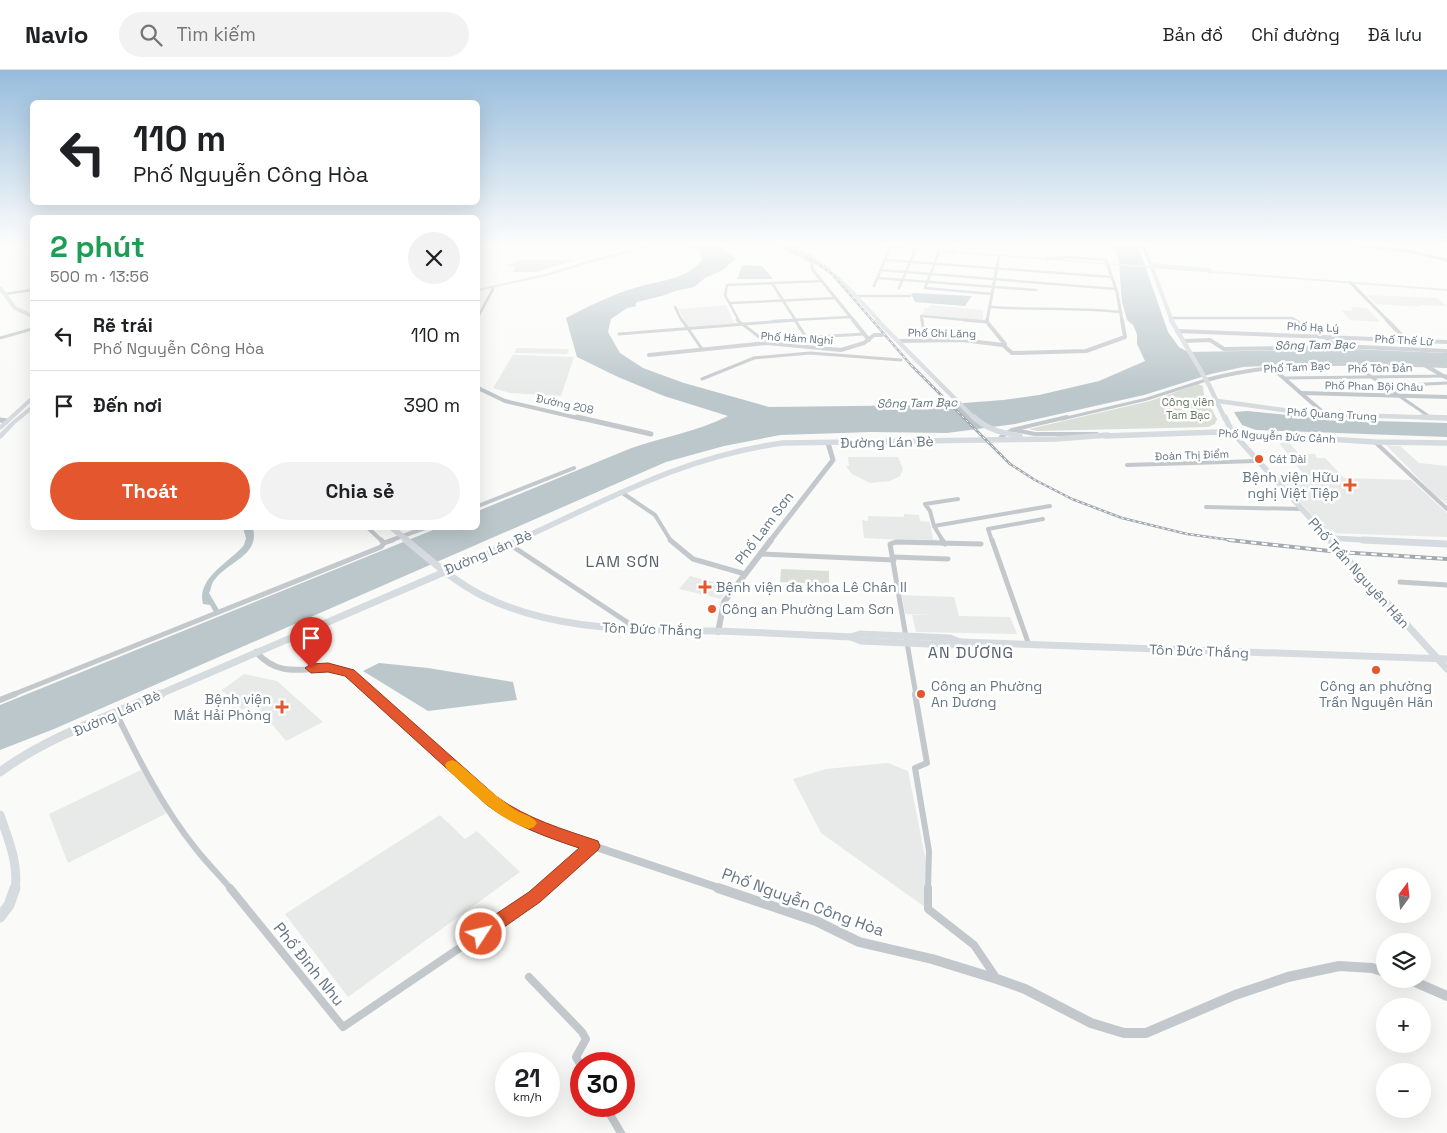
<!DOCTYPE html>
<html lang="vi">
<head>
<meta charset="utf-8">
<style>
  :root { --surface:#fff; --page:#f2f2f2; --text:#202124; --muted:#757577; --line:#e0e0e0; --accent:#e4572e }
  body { margin:0; font-family:"Space Grotesk",sans-serif; background:var(--page); color:var(--text); height:100vh; display:flex; flex-direction:column; font-size:19px; white-space:nowrap }
  * { box-sizing:border-box; margin:0 }
  p { font-size:16px; color:var(--muted) }
  .icon { flex:none; width:28px; height:28px; fill:none; stroke:currentColor; stroke-width:2; stroke-linecap:round; stroke-linejoin:round }
  .map { position:relative; flex:1; overflow:hidden }
  .details { position:absolute; left:30px; top:145px; width:450px; height:315px; display:flex; flex-direction:column; background:var(--surface); border-radius:8px; box-shadow:0 5px 20px #0002 }
  .details>* { flex:none }
  .hud { position:absolute; left:30px; top:30px; width:450px; height:105px; border-radius:8px; box-shadow:0 5px 20px #0002; background:#fff; color:var(--text); overflow:hidden }
  .needle { width:32px; rotate:15deg }
  .fabs { position:absolute; left:1376px; top:798px; display:grid; gap:10px }
  .fabs a { display:grid; place-items:center; width:55px; height:55px; border-radius:50%; background:var(--surface); box-shadow:0 5px 20px #0002; font-size:25px }
  .speed { position:absolute; left:495px; top:982px; display:flex; gap:10px; font-size:25px; font-weight:700; text-align:center }
  .speed>* { display:grid; place-content:center; width:65px; height:65px; border-radius:50%; background:var(--surface); box-shadow:0 5px 20px #0002; line-height:1 }
  .speed small { font-size:12px; font-weight:400 }
  .speed .limit { border:8px solid #d22; background:#fff; color:#111 }
  .pin { position:absolute; display:grid; place-items:center; width:42px; height:42px; color:#fff; margin:-51px -21px; border-radius:50% 50% 50% 0; rotate:-45deg; box-shadow:0 0 5px #0007 }
  .pin .icon { rotate:45deg }
  .me { position:absolute; width:55px; margin:-28px; rotate:55deg; stroke-linejoin:round; filter:drop-shadow(0 0 4px #0008) }
  .turn { display:flex; align-items:center; gap:18px; height:105px; padding:0 20px; font-size:22px }
  .turn .icon { width:65px; height:65px; stroke-width:2.5 }
  .turn b { display:block; font-size:35px; line-height:42px }
  .round { display:grid; place-items:center; flex:none; width:52px; height:52px; border-radius:26px; background:var(--page) }
  .summary { display:flex; align-items:center; justify-content:space-between; height:85px; padding:0 20px }
  h1 { font-size:30px; font-weight:700; line-height:38px; color:#1e9e55 }
  .action { display:flex; gap:10px; margin-top:auto; padding:10px 20px }
  .action a { flex:1; height:58px; border-radius:30px; background:var(--accent); color:#fff; font-size:20px; font-weight:700; line-height:58px; text-align:center }
  .action a+a { background:var(--page); color:var(--text) }
  ul { padding:0; list-style:none }
  li { display:flex; align-items:center; gap:15px; height:70px; padding:0 20px; border-top:1px solid var(--line) }
  li div { flex:1 }
  li b { display:block; font-size:19px }
  li em { font-style:normal }
  header { display:flex; align-items:center; gap:30px; box-sizing:border-box; height:70px; padding:0 25px; background:var(--surface); border-bottom:1px solid var(--line) }
  header strong { font-size:24px }
  nav { display:flex; gap:28px; margin-inline-start:auto; font-size:18px }
  .search { width:350px; height:45px; background:var(--page); display:flex; align-items:center; gap:12px; box-sizing:border-box; padding:0 18px; border-radius:28px; color:var(--muted); font-size:19px }
  .map>svg:first-child { display:block }
  .built { fill:#e8e9e9 }
  .green { fill:#dadfd7 }
  .water { fill:#bbc7cb }
  .lines { fill:none; stroke-linecap:round; stroke-linejoin:round }
  .tertiary-tunnel { stroke:#d5d9db; stroke-width:4; stroke-dasharray:4 2; stroke-linecap:butt }
  .minor-far5 { stroke:#c3c8cc; stroke-width:2.5 }
  .minor-far4 { stroke:#c3c8cc; stroke-width:3 }
  .minor-far3 { stroke:#c3c8cc; stroke-width:4 }
  .minor-far2 { stroke:#c3c8cc; stroke-width:5 }
  .minor-far1 { stroke:#c3c8cc; stroke-width:6 }
  .minor { stroke:#c3c8cc; stroke-width:8 }
  .tertiary-far5 { stroke:#c3c8cc; stroke-width:3 }
  .tertiary-far4 { stroke:#c3c8cc; stroke-width:4 }
  .tertiary-far3 { stroke:#c3c8cc; stroke-width:5 }
  .tertiary-far2 { stroke:#c3c8cc; stroke-width:6 }
  .tertiary-far1 { stroke:#c3c8cc; stroke-width:8 }
  .tertiary { stroke:#c3c8cc; stroke-width:10 }
  .secondary-far5 { stroke:#d6dbdf; stroke-width:4 }
  .secondary-far4 { stroke:#d6dbdf; stroke-width:4.5 }
  .secondary-far3 { stroke:#d6dbdf; stroke-width:5.5 }
  .secondary-far2 { stroke:#d6dbdf; stroke-width:7 }
  .secondary-far1 { stroke:#d6dbdf; stroke-width:9 }
  .secondary { stroke:#d6dbdf; stroke-width:11 }
  .primary { fill:#d6dbdf; fill-rule:evenodd }
  .trunk { fill:#d6dbdf; fill-rule:evenodd }
  .rail-far1-casing { stroke:#a2aab0; stroke-width:2.5 }
  .rail-casing { stroke:#a2aab0; stroke-width:4 }
  .rail-far1 { stroke:#fff; stroke-width:1; stroke-dasharray:3; stroke-linecap:butt }
  .rail { stroke:#fff; stroke-width:2; stroke-dasharray:5.5; stroke-linecap:butt }
  .route { fill:#e4572e; stroke:#94391e }
  .slow { fill:#f59e0b }
  .poi-dot { fill:#e4572e; stroke:#fff; stroke-width:2 }
  .labels { text-anchor:middle; dominant-baseline:central; stroke-width:5; stroke-linejoin:round; paint-order:stroke }
  .far-street-label { font-size:11px; fill:#657683; stroke:#fff }
  .far-park-label { font-size:11px; fill:#687a64; stroke:#fff }
  .far-poi-label { font-size:11px; fill:#657683; stroke:#fff; text-anchor:start }
  .far-water-label { font-size:12px; font-style:italic; fill:#60757c; stroke:#fff }
  .street-label { font-size:14px; fill:#657683; stroke:#fff }
  .poi-label { font-size:14px; fill:#657683; stroke:#fff; text-anchor:start }
  .quarter-label { font-size:16px; letter-spacing:1px; fill:#57646e; stroke:#fff }
  .near-street-label { font-size:16px; fill:#657683; stroke:#fff }
</style>
</head>
<body>
<header>
<strong>Navio</strong>
<div class="search"><svg class="icon" aria-label="search" viewBox="0 0 24 24"><circle cx="10" cy="10" r="6"/><path d="M15 15l6 6"/></svg>Tìm kiếm</div>
<nav><a>Bản đồ</a><a>Chỉ đường</a><a>Đã lưu</a></nav>
</header>
<div class="map">
<svg width="1447" height="1063" viewBox="0 0 1447 1063">
  <rect width="100%" height="100%" fill="#fafaf8"/>
  <g class="built">
    <path d="M1367,225L1437,228L1447,236L1419,235L1422,237L1376,234Z"/>
    <path d="M726,235L734,253L688,257L678,239Z"/>
    <path d="M930,235L983,240V251L922,245L925,238H929Z"/>
    <path d="M1351,237L1367,238L1380,252L1350,250L1341,240L1353,241Z"/>
    <path d="M517,278L569,279L567,284L514,283Z"/>
    <path d="M513,285L574,287L561,326L510,323L493,318Z"/>
    <path d="M1276,369L1287,370L1298,383L1315,384L1317,388H1325L1344,408L1411,410L1447,443V467L1328,463L1277,407L1305,406Z"/>
    <path d="M1386,375L1400,376L1419,393L1447,396V434L1434,424Z"/>
    <path d="M848,387H898L903,399L900,406L890,411L870,413L852,404L846,396H849Z"/>
    <path d="M904,444L919,445L920,451L930,452L933,469L938,470V472L864,468L862,450L868,451V446L904,447Z"/>
    <path d="M690,506L730,516L721,529L679,519Z"/>
    <path d="M902,525L954,527L959,546L1010,547L1017,564L916,562L912,545H931L905,544Z"/>
    <path d="M244,604L277,611L323,652L286,671L255,634L241,640L222,620Z"/>
    <path d="M888,693L908,701L927,796L925,837L821,763L793,709L826,699Z"/>
    <path d="M141,700L167,743L68,793L49,744Z"/>
    <path d="M440,745L465,769L477,761L520,802L348,927L285,844Z"/>
  </g>
  <g class="green">
    <path d="M519,190H575L536,202H513L515,196H505L516,193Z"/>
    <path d="M1198,314L1203,316L1204,325L1217,349L1215,354L1208,357L1037,361L1029,359L1150,331Z"/>
    <path d="M781,499L829,501V514L780,512Z"/>
  </g>
  <g class="water">
    <path d="M683,173C709,173 717,169 736,189L721,201L705,208L694,217L675,221L665,225L637,232L635,235L637,236L627,238L611,249L608,262L620,283L643,298L684,313L769,337L937,335L1003,330L1039,325L1099,311L1145,291L1137,274V264L1133,255L1127,250L1122,232L1119,193L1113,173H1137L1168,262L1179,277L1188,282L1349,279L1447,283V295L1348,292L1243,297L1211,304L1144,325L1015,354L947,363L872,362L780,365L724,376L666,392L54,659L0,680V635L438,458H478V441L629,379C662,367 697,362 728,346L664,326L618,307L577,287L566,248C589,236 613,224 638,217C661,210 686,210 702,190L700,182Z"/>
    <path d="M746,195L762,196L773,209H737L742,196Z"/>
    <path d="M914,223L972,226L965,236L915,232L911,224Z"/>
    <path d="M1247,341L1338,350L1447,353V367L1256,360L1242,355L1234,342Z"/>
    <path d="M243,458H253C260,487 226,491 213,512C211,515 211,520 209,523L219,540L214,542L210,535L203,534C196,508 230,492 244,475L246,468Z"/>
    <path d="M379,593L428,598L513,612L517,630L428,641L363,601Z"/>
  </g>
  <g class="lines">
    <path class="tertiary-tunnel" d="M881,265L886,264"/>
    <g class="minor-far5">
      <path d="M935,173V175"/>
      <path d="M939,182L925,218L992,224"/>
      <path d="M885,190L1112,207"/>
      <path d="M881,200L1116,219"/>
      <path d="M878,208L1036,220"/>
      <path d="M772,213L796,251"/>
      <path d="M874,216L889,180"/>
      <path d="M899,218L915,181"/>
      <path d="M5,224L32,220"/>
      <path d="M856,226H910"/>
      <path d="M730,233L835,228"/>
      <path d="M675,237L682,251"/>
      <path d="M989,237C1033,240 1077,237 1121,242"/>
      <path d="M478,247L493,219L492,217"/>
      <path d="M1170,248H1292L1297,251"/>
      <path d="M739,251L725,225L727,215L821,211"/>
      <path d="M773,251L850,247"/>
      <path d="M922,251L921,246L978,251"/>
    </g>
    <g class="minor-far4">
      <path d="M682,250L702,279"/>
      <path d="M737,250L767,273"/>
      <path d="M795,250L813,278"/>
      <path d="M922,250L924,263L920,264L923,270"/>
      <path d="M964,250L987,252"/>
      <path d="M1295,250L1340,277"/>
      <path d="M619,264L796,250"/>
      <path d="M926,267L925,265H959L962,270"/>
      <path d="M0,268L32,259"/>
      <path d="M763,270L864,264"/>
      <path d="M1354,295L1430,347"/>
      <path d="M1284,308L1447,306"/>
      <path d="M702,309L754,288L810,283L901,290"/>
      <path d="M1385,316L1447,313"/>
      <path d="M1062,349L1147,329L1206,310"/>
    </g>
    <g class="minor-far3">
      <path d="M1014,360L1035,364H1097"/>
      <path d="M1003,370L1001,367L1012,360L1067,347"/>
      <path d="M1375,372L1447,439"/>
      <path d="M1127,395L1257,391"/>
      <path d="M621,422L655,445L671,471"/>
      <path d="M478,436L574,398"/>
      <path d="M1206,437L1301,439"/>
      <path d="M934,456L1050,436"/>
      <path d="M368,458L382,471"/>
      <path d="M389,471L425,458"/>
      <path d="M943,471L934,456L930,441L925,434L958,429"/>
      <path d="M992,471L988,459L1043,449"/>
    </g>
    <g class="minor-far2">
      <path d="M381,470L384,473"/>
      <path d="M670,470L693,489L745,504"/>
      <path d="M942,470L945,474"/>
      <path d="M992,470L1029,575"/>
      <path d="M509,474L636,558"/>
      <path d="M761,484L894,490"/>
      <path d="M893,487L948,489"/>
      <path d="M1400,512L1447,515"/>
      <path d="M12,625L381,477L384,473L393,470"/>
      <path d="M916,625L890,474L896,472L981,474"/>
    </g>
    <g class="minor-far1">
      <path d="M915,624L927,693L915,698L929,781L928,819"/>
      <path d="M0,630L15,624"/>
      <path d="M116,643C139,690 163,738 196,779C207,793 220,806 231,819"/>
      <path d="M544,819L592,776"/>
    </g>
    <g class="minor">
      <path d="M230,818L343,957L535,827L545,818"/>
      <path d="M928,818V839L974,875L995,906"/>
      <path d="M529,907L582,962L586,969L576,987L581,996"/>
      <path d="M605,1036L621,1063"/>
    </g>
    <g class="tertiary-far5">
      <path d="M775,173L812,192V199L854,251"/>
      <path d="M1142,173L1151,195"/>
      <path d="M1333,173L1412,182L1447,190"/>
      <path d="M1047,189L1066,187L1106,190L1117,222L1122,251"/>
      <path d="M1350,212L1388,251"/>
      <path d="M987,251L999,186"/>
    </g>
    <g class="tertiary-far4">
      <path d="M853,250L869,270"/>
      <path d="M987,250V252L1005,274L1003,275"/>
      <path d="M1387,250L1406,270"/>
      <path d="M1177,261L1447,272"/>
      <path d="M898,271L962,270L1003,275L1012,283L1086,281L1125,267L1122,250"/>
      <path d="M1184,271L1210,270L1224,279L1360,277L1447,281"/>
      <path d="M649,285L767,273L841,280L864,273L874,265H881"/>
      <path d="M1426,296L1447,308"/>
      <path d="M1271,297L1326,345"/>
      <path d="M1206,310C1284,289 1367,293 1447,296"/>
      <path d="M478,318L505,331L582,349"/>
      <path d="M1301,323L1447,327"/>
    </g>
    <g class="tertiary-far3">
      <path d="M577,347L651,364"/>
      <path d="M0,350L7,351"/>
      <path d="M770,471L833,390L828,373"/>
    </g>
    <g class="tertiary-far2">
      <path d="M718,562L724,532L771,470"/>
      <path d="M256,582C286,615 313,590 348,602C357,606 367,618 375,625"/>
    </g>
    <path class="tertiary-far1" d="M373,624L492,731L511,745L548,761L722,819"/>
    <g class="tertiary">
      <path d="M718,818L816,851L859,872L932,889L997,909L1025,919L1091,953L1124,963H1146L1235,925L1288,907L1339,896L1372,898L1385,902"/>
      <path d="M1408,909L1447,926"/>
    </g>
    <g class="secondary-far5">
      <path d="M789,173C830,196 848,217 879,251"/>
      <path d="M954,173V182"/>
      <path d="M1441,173L1447,176"/>
      <path d="M0,218L15,238L32,246"/>
      <path d="M1172,251L1151,195L1209,200L1210,202"/>
    </g>
    <g class="secondary-far4">
      <path d="M877,250L975,349"/>
      <path d="M1171,250L1209,315L1225,349"/>
      <path d="M1218,331L1311,344L1447,348"/>
    </g>
    <g class="secondary-far3">
      <path d="M974,347C987,360 1003,363 1020,366"/>
      <path d="M1225,347L1232,362L1331,471"/>
      <path d="M1422,347L1447,348"/>
      <path d="M1105,366L1219,362L1375,372L1447,373"/>
      <path d="M392,458L408,471"/>
      <path d="M1328,468L1388,471"/>
      <path d="M516,471C608,430 681,387 783,373L1056,369L1108,365"/>
    </g>
    <g class="secondary-far2">
      <path d="M406,470C430,490 455,512 483,526C555,562 636,559 714,561C760,562 805,565 851,567L861,571L951,575L960,572L1447,589"/>
      <path d="M1330,470L1447,599"/>
      <path d="M1363,470L1447,474"/>
      <path d="M851,567L860,564L950,568L960,572"/>
      <path d="M158,625L519,470"/>
    </g>
    <g class="secondary-far1">
      <path d="M0,702C47,667 107,647 161,624"/>
      <path d="M0,745C8,769 19,793 15,819"/>
    </g>
    <path class="secondary" d="M0,847L9,835L15,818"/>
    <g class="primary">
      <path d="M659,173H666L593,192L547,206L478,221V219L545,204L591,190Z"/>
      <path d="M799,173H816L838,176L836,177Z"/>
      <path d="M828,173H847L1447,219V221Z"/>
    </g>
    <g class="trunk">
      <path d="M32,326V331L2,359L0,360V355Z"/>
      <path d="M32,335V340L15,354L2,368L0,369V363L11,352Z"/>
    </g>
    <defs>
      <path id="rail-far1" d="M781,173L808,187L832,204L911,295L1010,394L1035,410L1072,429L1122,448L1187,464L1238,471"/>
      <path id="rail" d="M1229,470L1339,482L1447,489"/>
    </defs>
    <use href="#rail-far1" class="rail-far1-casing"/>
    <use href="#rail" class="rail-casing"/>
    <use href="#rail-far1" class="rail-far1"/>
    <use href="#rail" class="rail"/>
  </g>
  <linearGradient id="sky" x2="0" y2="1"><stop stop-color="#96bcdc"/><stop offset="0.54" stop-color="#fdfdfc"/><stop offset="1" stop-color="#fdfdfc" stop-opacity="0"/></linearGradient>
  <rect width="1447" height="322" fill="url(#sky)"/>
  <path class="route" d="M328,593L354,600L497,727C528,749 562,759 598,771L600,776L598,780L540,832L487,869L481,871L475,869L472,864L475,858L529,822L579,778C546,767 515,756 487,735L345,606L328,602L311,603L305,598L311,594Z"/>
  <path class="slow" d="M452,690L457,692C476,708 494,725 514,739C521,744 532,745 537,753L534,757L529,759C496,748 472,722 447,699L445,695L447,692Z"/>
  <g class="poi-dot">
    <circle cx="1259" cy="389" r="5"/>
    <path d="M1347.5 407.5h5v5h5v5h-5v5h-5v-5h-5v-5h5z"/>
    <path d="M702.5 509.5h5v5h5v5h-5v5h-5v-5h-5v-5h5z"/>
    <circle cx="712" cy="539" r="5"/>
    <circle cx="1376" cy="600" r="5"/>
    <circle cx="921" cy="624" r="5"/>
    <path d="M279.5 629.5h5v5h5v5h-5v5h-5v-5h-5v-5h5z"/>
  </g>
  <g class="labels">
    <g class="far-street-label">
      <text transform="translate(1313 257) rotate(2)">Phố Hạ Lý</text>
      <text transform="translate(942 263) rotate(1)">Phố Chi Lăng</text>
      <text transform="translate(797 268) rotate(4)">Phố Hàm Nghi</text>
      <text transform="translate(1404 270) rotate(3)">Phố Thế Lữ</text>
      <text transform="translate(1297 297) rotate(-3)">Phố Tam Bạc</text>
      <text transform="translate(1380 298) rotate(-1)">Phố Tôn Đản</text>
      <text transform="translate(1374 316) rotate(1)">Phố Phan Bội Châu</text>
      <text transform="translate(565 334) rotate(12)">Đường 208</text>
      <text transform="translate(1332 344) rotate(3)">Phố Quang Trung</text>
      <text transform="translate(1277 366) rotate(3)">Phố Nguyễn Đức Cảnh</text>
      <text transform="translate(1192 385) rotate(-2)">Đoàn Thị Điểm</text>
    </g>
    <g class="far-park-label">
      <text x="1188" y="332">Công viên<tspan x="1188" dy="13">Tam Bạc</tspan></text>
    </g>
    <g class="far-poi-label">
      <text x="1269" y="389">Cát Dài</text>
    </g>
    <g class="far-water-label">
      <text transform="translate(1315 275) rotate(-1)">Sông Tam Bạc</text>
      <text transform="translate(917 333) rotate(-1)">Sông Tam Bạc</text>
    </g>
    <g class="street-label">
      <text transform="translate(887 372) rotate(-1)">Đường Lán Bè</text>
      <text transform="translate(764 458) rotate(-53)">Phố Lam Sơn</text>
      <text transform="translate(488 482) rotate(-23)">Đường Lán Bè</text>
      <text transform="translate(1359 503) rotate(48)">Phố Trần Nguyên Hãn</text>
      <text transform="translate(652 559) rotate(2)">Tôn Đức Thắng</text>
      <text transform="translate(1199 581) rotate(2)">Tôn Đức Thắng</text>
      <text transform="translate(117 643) rotate(-24)">Đường Lán Bè</text>
    </g>
    <g class="poi-label">
      <text x="1339" y="407" text-anchor="end">Bệnh viện Hữu<tspan x="1339" dy="16">nghị Việt Tiệp</tspan></text>
      <text x="716" y="517">Bệnh viện đa khoa Lê Chân II</text>
      <text x="722" y="539">Công an Phường Lam Sơn</text>
      <text x="931" y="616">Công an Phường<tspan x="931" dy="16">An Dương</tspan></text>
      <text x="1376" y="616" text-anchor="middle">Công an phường<tspan x="1376" dy="16">Trần Nguyên Hãn</tspan></text>
      <text x="271" y="629" text-anchor="end">Bệnh viện<tspan x="271" dy="16">Mắt Hải Phòng</tspan></text>
    </g>
    <g class="quarter-label">
      <text x="623" y="491">LAM SƠN</text>
      <text x="971" y="582">AN DƯƠNG</text>
    </g>
    <g class="near-street-label">
      <text transform="translate(803 832) rotate(20)">Phố Nguyễn Công Hòa</text>
      <text transform="translate(309 894) rotate(51)">Phố Đinh Nhu</text>
    </g>
  </g>
</svg>
<div class="fabs">
<a><svg class="needle" viewBox="-14 -14 28 28"><path d="M0-13l5 13h-10z" fill="#e53935"/><path d="M0 13l5-13h-10z" fill="#757577"/></svg></a>
<a><svg class="icon" aria-label="layers" viewBox="0 0 24 24"><path d="M12 4l9 5-9 5-9-5zM3 14l9 5 9-5"/></svg></a>
<a>+</a>
<a>−</a>
</div>
<div class="speed"><div>21<small>km/h</small></div><div class="limit">30</div></div>
<div class="pin" style="left:311px;top:598px;background:#d93025"><svg class="icon" aria-label="arrive" viewBox="0 0 24 24"><path d="M6 21V4h12l-3 4 3 4H6"/></svg></div>
<svg class="me" style="left:481px;top:864px" viewBox="-20 -20 40 40"><circle r="17" fill="#e4572e" stroke="#fff" stroke-width="3"/><path d="M0-11L8 9 0 5-8 9z" fill="#fff"/></svg>
<div class="hud">
<div class="turn"><svg class="icon" aria-label="left" viewBox="0 0 24 24"><path d="M17 20v-9H6M10 6l-5 5 5 5"/></svg><div><b>110 m</b>Phố Nguyễn Công Hòa</div></div>
</div>
<section class="details">
<div class="summary"><div><h1>2 phút</h1><p>500 m · 13:56</p></div><a class="round"><svg class="icon" aria-label="close" viewBox="0 0 24 24"><path d="M6 6l12 12M18 6L6 18"/></svg></a></div>
<ul>
<li><svg class="icon" aria-label="left" viewBox="0 0 24 24"><path d="M17 20v-9H6M10 6l-5 5 5 5"/></svg><div><b>Rẽ trái</b><p>Phố Nguyễn Công Hòa</p></div><em>110 m</em></li>
<li><svg class="icon" aria-label="arrive" viewBox="0 0 24 24"><path d="M6 21V4h12l-3 4 3 4H6"/></svg><div><b>Đến nơi</b></div><em>390 m</em></li>
</ul>
<div class="action"><a>Thoát</a><a>Chia sẻ</a></div>
</section>
</div>
</body>
</html>
